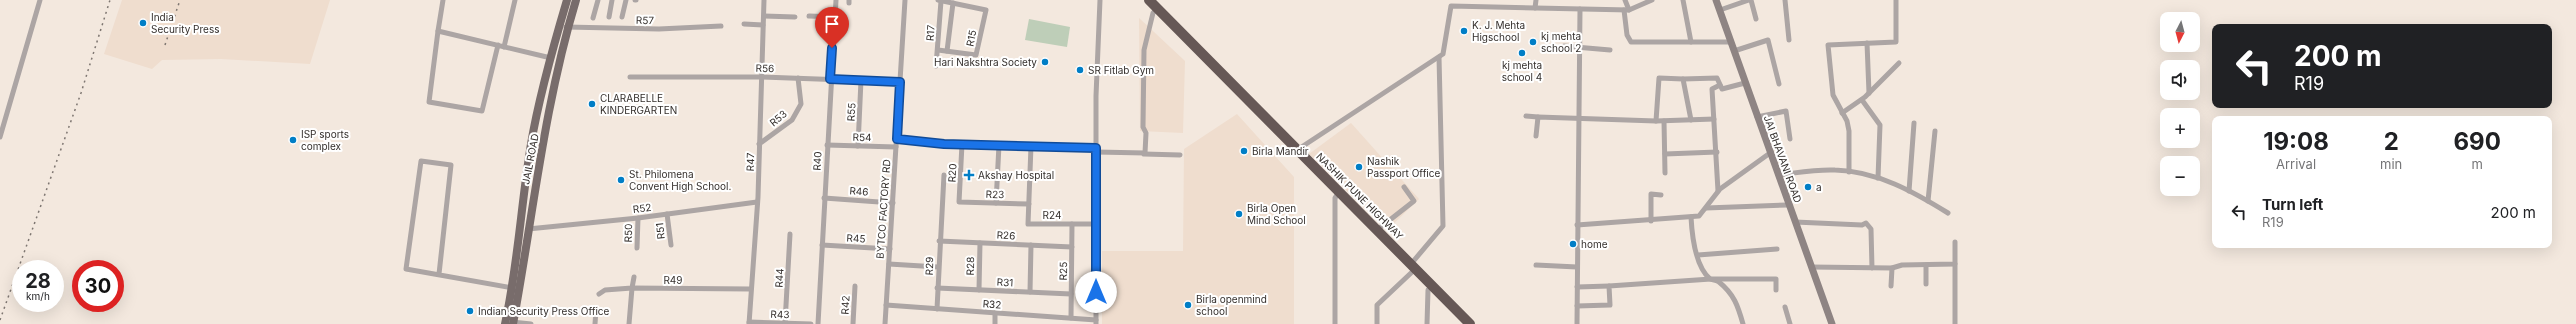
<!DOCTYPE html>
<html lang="en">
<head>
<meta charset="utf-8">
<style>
  :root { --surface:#fff; --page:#f6f6f6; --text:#202124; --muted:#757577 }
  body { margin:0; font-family:Inter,sans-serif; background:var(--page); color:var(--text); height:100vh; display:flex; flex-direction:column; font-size:15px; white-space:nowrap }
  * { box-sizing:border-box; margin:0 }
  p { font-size:13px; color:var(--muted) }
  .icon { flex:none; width:22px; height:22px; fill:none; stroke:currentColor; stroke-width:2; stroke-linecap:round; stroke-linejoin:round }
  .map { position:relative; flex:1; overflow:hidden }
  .drawer { position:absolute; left:2212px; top:116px; width:340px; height:132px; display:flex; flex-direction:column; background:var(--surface); border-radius:8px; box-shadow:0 4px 16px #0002 }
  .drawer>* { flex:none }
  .top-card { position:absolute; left:2212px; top:24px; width:340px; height:84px; border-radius:8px; box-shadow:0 4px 16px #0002; background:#202124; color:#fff; overflow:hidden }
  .needle { width:26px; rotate:186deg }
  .fabs { position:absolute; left:2160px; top:12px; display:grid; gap:8px }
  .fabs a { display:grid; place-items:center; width:40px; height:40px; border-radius:8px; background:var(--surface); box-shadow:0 4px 16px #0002; font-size:20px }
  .speed { position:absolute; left:12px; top:260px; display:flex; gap:8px; font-size:20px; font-weight:700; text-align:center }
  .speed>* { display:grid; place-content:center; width:52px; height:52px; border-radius:50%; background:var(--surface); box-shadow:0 4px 16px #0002; line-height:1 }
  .speed small { font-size:10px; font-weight:400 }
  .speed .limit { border:6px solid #d22; background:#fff; color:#111 }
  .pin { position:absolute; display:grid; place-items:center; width:34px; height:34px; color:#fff; margin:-41px -17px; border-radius:50% 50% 50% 0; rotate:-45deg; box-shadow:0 0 4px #0007 }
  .pin .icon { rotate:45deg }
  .me { position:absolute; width:44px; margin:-22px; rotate:0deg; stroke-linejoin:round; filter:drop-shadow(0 0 3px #0008) }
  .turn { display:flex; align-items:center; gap:14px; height:84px; padding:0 16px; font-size:18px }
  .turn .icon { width:52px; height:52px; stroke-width:2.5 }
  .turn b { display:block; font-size:28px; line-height:34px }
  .eta { display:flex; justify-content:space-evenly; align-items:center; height:68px; text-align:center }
  .eta b { font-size:24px; font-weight:700; line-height:28px }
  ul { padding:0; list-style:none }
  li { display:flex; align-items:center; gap:12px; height:56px; padding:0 16px }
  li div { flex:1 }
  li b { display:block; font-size:15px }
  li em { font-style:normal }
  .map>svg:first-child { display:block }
  .built { fill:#efddce }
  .green { fill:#beceb8 }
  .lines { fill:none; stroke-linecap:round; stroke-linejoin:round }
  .street { stroke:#aca5a4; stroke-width:5 }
  .secondary { stroke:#8e8483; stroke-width:7 }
  .primary { stroke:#786c6b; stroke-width:8 }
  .highway { stroke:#665856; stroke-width:10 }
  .rail { stroke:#7e7671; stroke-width:1.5; stroke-dasharray:2 4; stroke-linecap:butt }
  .route-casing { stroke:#114b97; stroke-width:10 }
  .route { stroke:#1a73e8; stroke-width:7 }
  .poi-dot { fill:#007ec6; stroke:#fff; stroke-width:1.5 }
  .labels { text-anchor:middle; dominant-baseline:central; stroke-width:4; stroke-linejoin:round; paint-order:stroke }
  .poi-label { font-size:10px; fill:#342f2c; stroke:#fff; text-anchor:start }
  .street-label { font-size:10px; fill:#342f2c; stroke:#fff }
</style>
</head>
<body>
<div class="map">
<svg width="2576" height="324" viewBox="0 0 2576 324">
  <rect width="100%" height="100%" fill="#f3e8de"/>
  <g class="built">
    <path d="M122,0H330L310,64L221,59L162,60L152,69L104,54Z"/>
    <path d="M1139,18L1185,61L1183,133L1140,131Z"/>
    <path d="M1237,114L1294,177V324H1102V251H1183L1184,149Z"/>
    <path d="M1351,123L1419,199L1387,230L1309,154Z"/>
  </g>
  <path class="green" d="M1029,19L1070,27L1067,47L1025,40Z"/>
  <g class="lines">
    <g class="street">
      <path d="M635,0H636"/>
      <path d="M1625,0L1629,10"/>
      <path d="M1683,0L1691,42"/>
      <path d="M1751,0L1756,19"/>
      <path d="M1785,0L1789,40"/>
      <path d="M849,3V0"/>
      <path d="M1535,8L1536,0"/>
      <path d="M1624,10L1627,35L1631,42H1731"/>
      <path d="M1720,10L1749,0"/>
      <path d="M764,16L795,17"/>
      <path d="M809,16L835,17"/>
      <path d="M609,17L612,0"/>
      <path d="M622,17L626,0"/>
      <path d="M593,18L598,0"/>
      <path d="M744,24L763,25"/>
      <path d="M566,27L659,29L721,26"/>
      <path d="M438,31L443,0"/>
      <path d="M1867,43L1869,93"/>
      <path d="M498,45L482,111L429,102L438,31L551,58"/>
      <path d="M1564,46L1610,50"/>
      <path d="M504,47L515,0"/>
      <path d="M938,50L976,55L986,10L938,0"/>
      <path d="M947,51L953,3"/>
      <path d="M1734,51L1768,40L1779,84"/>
      <path d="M936,66L941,1"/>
      <path d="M630,77H762L900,82"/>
      <path d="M1683,79L1717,78L1722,89L1745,83"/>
      <path d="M1862,100L1880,125L1878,178"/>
      <path d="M1842,113L1865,97L1899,63"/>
      <path d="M1526,116L1538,117"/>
      <path d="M1757,117L1786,111L1790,139"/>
      <path d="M1656,121L1659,78L1683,79L1691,120"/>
      <path d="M1664,121L1665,173"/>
      <path d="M1536,136L1538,117L1656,121L1714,119"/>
      <path d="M0,137L40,0"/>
      <path d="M897,139L944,144L1096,148"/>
      <path d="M759,144L792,120L801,104L798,78"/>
      <path d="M962,144L959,202L1029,204"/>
      <path d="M827,145L896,147"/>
      <path d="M858,146L861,80"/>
      <path d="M1031,146L1028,224H1096"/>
      <path d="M1297,150L1443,54L1451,6L1629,10L1652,0"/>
      <path d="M1096,152L1145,153L1146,133L1143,127L1144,50L1153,13L1157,9"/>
      <path d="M1144,154L1180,155"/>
      <path d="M1665,154L1717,152"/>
      <path d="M1849,172V131L1847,121L1833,95L1828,45L1896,42V0"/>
      <path d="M1778,175C1796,173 1816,169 1835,170C1877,171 1914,192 1948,213"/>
      <path d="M1718,191L1712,89L1720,85"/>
      <path d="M1909,191L1914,123"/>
      <path d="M824,198L893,203"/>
      <path d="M1928,201L1935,131"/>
      <path d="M996,203L999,145"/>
      <path d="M1706,208L1788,205"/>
      <path d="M667,214L671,245"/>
      <path d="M1691,217C1692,236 1695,266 1710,279C1713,280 1716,280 1719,282C1734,294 1738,306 1743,324"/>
      <path d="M1651,221V194L1661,195"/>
      <path d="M1795,222L1862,225L1866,223L1871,229L1872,268"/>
      <path d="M1577,225L1699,216L1720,189L1770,153"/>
      <path d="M528,229L638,218L757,202"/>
      <path d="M1377,230L1414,201L1404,187"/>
      <path d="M939,241L1072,247"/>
      <path d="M822,245L890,249"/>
      <path d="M637,248L638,218"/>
      <path d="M1698,255L1777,249"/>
      <path d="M889,264L938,267"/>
      <path d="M1411,264L1443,226L1439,57"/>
      <path d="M1955,264V324"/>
      <path d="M1536,265L1577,267"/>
      <path d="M1811,267L1892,268L1902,265L1955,264V242"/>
      <path d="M439,274L451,165L421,161L406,269L513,288"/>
      <path d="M1926,284V265"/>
      <path d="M1891,286L1892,268"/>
      <path d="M1577,287L1609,286"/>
      <path d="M937,288L1071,294"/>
      <path d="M979,290L980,243"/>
      <path d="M1030,292L1031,245"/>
      <path d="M599,294L605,290L632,288L634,277"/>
      <path d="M886,305L1096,320"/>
      <path d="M1577,306L1610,305L1609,286L1711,279H1776V290"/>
      <path d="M1785,307L1790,324"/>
      <path d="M937,309L944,175"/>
      <path d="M1071,318L1072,224"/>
      <path d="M512,322L531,324"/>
      <path d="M749,322L811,324"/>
      <path d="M785,323L790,234"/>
      <path d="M595,324L596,310"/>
      <path d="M629,324L632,288L750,289"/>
      <path d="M749,324L758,197L764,0"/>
      <path d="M818,324L836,0"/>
      <path d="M853,324L855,286"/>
      <path d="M885,324L905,0"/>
      <path d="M995,324V313"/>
      <path d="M1096,324V96L1100,0"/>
      <path d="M1335,324V198L1339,192"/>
      <path d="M1377,324V305L1411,273"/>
      <path d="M1427,324L1428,290"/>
      <path d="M1577,324L1580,9"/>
    </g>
    <path class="secondary" d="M1716,0L1832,324"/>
    <g class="primary">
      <path d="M505,324C518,265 521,204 531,144C539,96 553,47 567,0"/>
      <path d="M513,324C533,216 544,106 576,0"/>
    </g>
    <path class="highway" d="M1149,0L1470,324"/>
    <g class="rail">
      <path d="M165,45L180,0"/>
      <path d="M0,320L81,93L110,0"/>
    </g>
  </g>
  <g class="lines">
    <defs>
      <path id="route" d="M832,48L830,79L900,82L897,139L944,144L1096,148V292"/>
    </defs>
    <use href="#route" class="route-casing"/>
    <use href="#route" class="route"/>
  </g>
  <g class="poi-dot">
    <circle cx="143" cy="23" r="4"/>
    <circle cx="1464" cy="31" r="4"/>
    <circle cx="1533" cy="42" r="4"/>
    <circle cx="1522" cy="53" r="4"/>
    <circle cx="1045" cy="62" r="4"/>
    <circle cx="1080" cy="70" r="4"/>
    <circle cx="592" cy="104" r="4"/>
    <circle cx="293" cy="140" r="4"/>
    <circle cx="1244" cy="151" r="4"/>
    <circle cx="1359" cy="167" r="4"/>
    <path d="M967 169h4v4h4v4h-4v4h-4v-4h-4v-4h4z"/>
    <circle cx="621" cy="180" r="4"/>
    <circle cx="1808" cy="187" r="4"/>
    <circle cx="1239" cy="214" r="4"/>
    <circle cx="1573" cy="244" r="4"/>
    <circle cx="1188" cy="305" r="4"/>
    <circle cx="470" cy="311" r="4"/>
  </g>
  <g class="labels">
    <g class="poi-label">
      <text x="151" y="17">India<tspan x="151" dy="12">Security Press</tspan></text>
      <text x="1472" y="25">K. J. Mehta<tspan x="1472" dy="12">Higschool</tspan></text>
      <text x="1541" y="36">kj mehta<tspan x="1541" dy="12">school 2</tspan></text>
      <text x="1037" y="62" text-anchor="end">Hari Nakshtra Society</text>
      <text x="1522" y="65" text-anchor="middle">kj mehta<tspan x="1522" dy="12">school 4</tspan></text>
      <text x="1088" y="70">SR Fitlab Gym</text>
      <text x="600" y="98">CLARABELLE<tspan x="600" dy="12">KINDERGARTEN</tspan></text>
      <text x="301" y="134">ISP sports<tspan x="301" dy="12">complex</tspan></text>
      <text x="1252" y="151">Birla Mandir</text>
      <text x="1367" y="161">Nashik<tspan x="1367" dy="12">Passport Office</tspan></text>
      <text x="629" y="174">St. Philomena<tspan x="629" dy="12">Convent High School.</tspan></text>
      <text x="978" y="175">Akshay Hospital</text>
      <text x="1816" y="187">a</text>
      <text x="1247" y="208">Birla Open<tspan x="1247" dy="12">Mind School</tspan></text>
      <text x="1581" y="244">home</text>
      <text x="1196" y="299">Birla openmind<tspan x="1196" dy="12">school</tspan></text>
      <text x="478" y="311">Indian Security Press Office</text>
    </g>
    <g class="street-label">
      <text transform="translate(645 20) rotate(1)">R57</text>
      <text transform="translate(930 33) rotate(-86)">R17</text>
      <text transform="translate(971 38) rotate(-78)">R15</text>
      <text transform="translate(765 68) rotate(1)">R56</text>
      <text transform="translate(851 112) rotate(-87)">R55</text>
      <text transform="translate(778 118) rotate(-40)">R53</text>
      <text transform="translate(862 137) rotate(1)">R54</text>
      <text transform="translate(530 159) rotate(-79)">JAIL ROAD</text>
      <text transform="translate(1783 159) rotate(70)">JAI BHAVANI ROAD</text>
      <text transform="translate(817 161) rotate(-87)">R40</text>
      <text transform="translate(750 162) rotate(-88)">R47</text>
      <text transform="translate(952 173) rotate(-87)">R20</text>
      <text transform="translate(859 191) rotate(4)">R46</text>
      <text transform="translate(995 194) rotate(2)">R23</text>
      <text transform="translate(1360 196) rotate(45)">NASHIK PUNE HIGHWAY</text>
      <text transform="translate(642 208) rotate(-7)">R52</text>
      <text transform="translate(883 209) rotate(-86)">BYTCO FACTORY RD</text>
      <text x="1052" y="215">R24</text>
      <text transform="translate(660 231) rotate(-96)">R51</text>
      <text transform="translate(628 233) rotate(-89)">R50</text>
      <text transform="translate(1006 235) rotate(3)">R26</text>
      <text transform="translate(856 238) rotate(3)">R45</text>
      <text transform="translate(929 266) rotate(-88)">R29</text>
      <text transform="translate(970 266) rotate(-89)">R28</text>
      <text transform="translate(1063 271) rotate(-89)">R25</text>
      <text transform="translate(779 278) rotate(-87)">R44</text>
      <text x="673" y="280">R49</text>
      <text transform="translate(1005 282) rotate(3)">R31</text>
      <text transform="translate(992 304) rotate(4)">R32</text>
      <text transform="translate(845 305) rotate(-87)">R42</text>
      <text transform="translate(780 314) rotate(2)">R43</text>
    </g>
  </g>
</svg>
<div class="fabs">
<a><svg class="needle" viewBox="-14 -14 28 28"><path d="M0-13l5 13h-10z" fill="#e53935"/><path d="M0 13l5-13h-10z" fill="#757577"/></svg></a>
<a><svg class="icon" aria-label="sound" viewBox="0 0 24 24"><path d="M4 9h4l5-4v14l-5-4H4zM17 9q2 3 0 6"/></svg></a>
<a>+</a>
<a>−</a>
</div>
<div class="speed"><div>28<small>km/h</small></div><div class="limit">30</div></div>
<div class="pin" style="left:832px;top:48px;background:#d93025"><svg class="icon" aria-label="arrive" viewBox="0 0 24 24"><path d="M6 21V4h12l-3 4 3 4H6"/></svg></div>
<svg class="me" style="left:1096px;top:292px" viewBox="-20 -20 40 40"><circle r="19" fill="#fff"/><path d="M0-13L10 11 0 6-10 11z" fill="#1a73e8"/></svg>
<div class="top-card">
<div class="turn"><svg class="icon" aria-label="left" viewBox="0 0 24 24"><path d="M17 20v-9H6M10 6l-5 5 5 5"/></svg><div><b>200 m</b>R19</div></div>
</div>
<section class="drawer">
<div class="eta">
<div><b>19:08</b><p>Arrival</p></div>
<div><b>2</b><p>min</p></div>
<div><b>690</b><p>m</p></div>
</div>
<ul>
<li><svg class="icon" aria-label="left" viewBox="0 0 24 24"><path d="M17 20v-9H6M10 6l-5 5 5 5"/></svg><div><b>Turn left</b><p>R19</p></div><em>200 m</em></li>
</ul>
</section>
</div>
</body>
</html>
